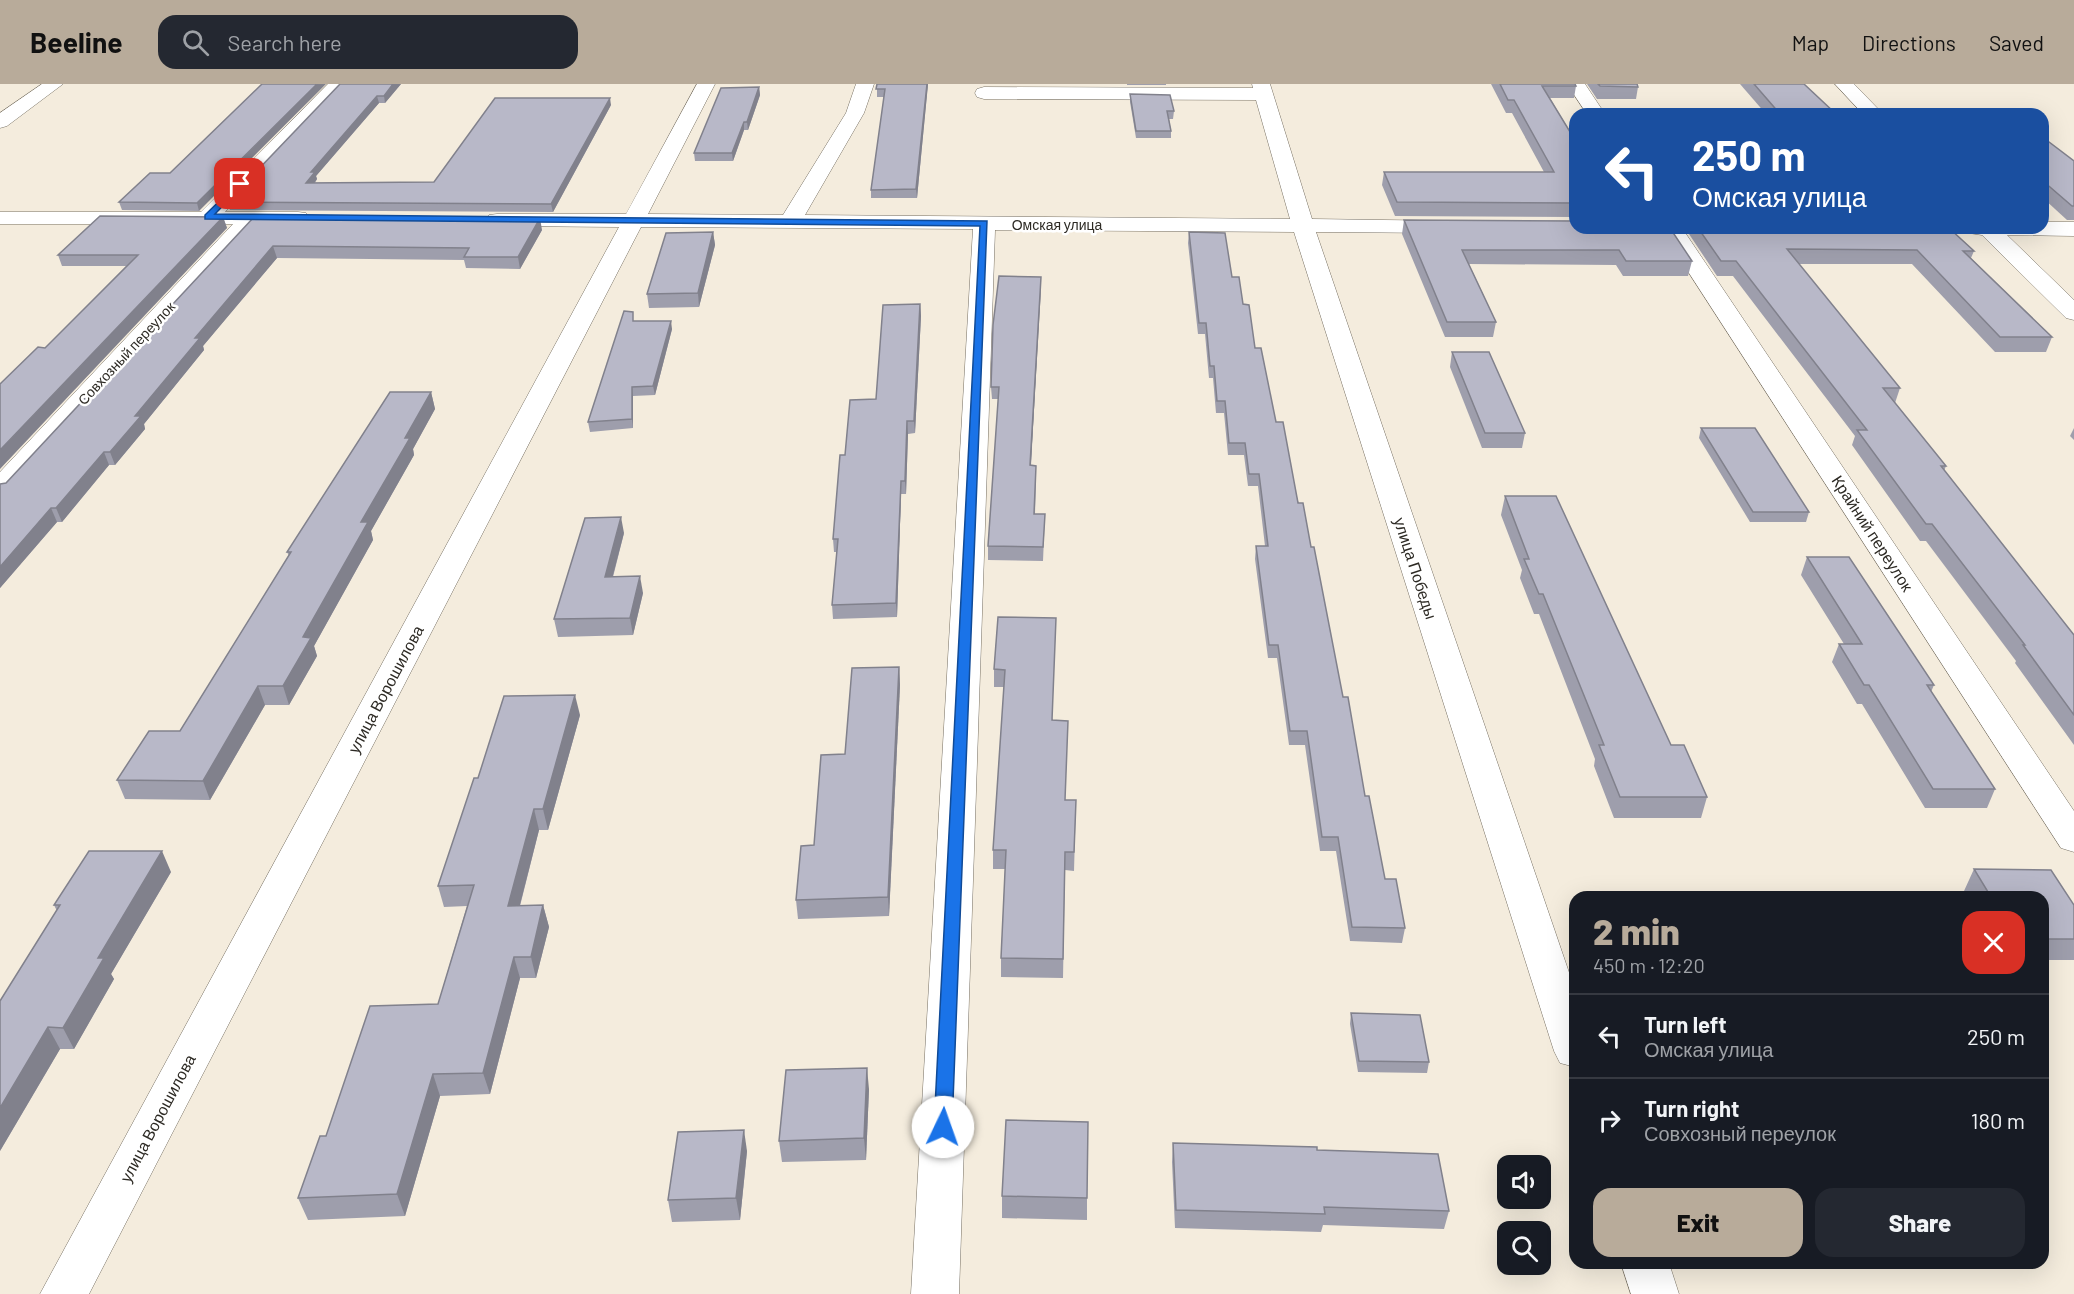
<!DOCTYPE html>
<html lang="en">
<head>
<meta charset="utf-8">
<style>
  :root { --surface:#171b24; --page:#242831; --text:#f1f3f6; --muted:#9ea1a6; --line:#363941; --accent:#b8ab9a }
  body { margin:0; font-family:Barlow,sans-serif; background:var(--page); color:var(--text); height:100vh; display:flex; flex-direction:column; font-size:22px; white-space:nowrap }
  * { box-sizing:border-box; margin:0 }
  p { font-size:20px; color:var(--muted) }
  .icon { flex:none; width:33px; height:33px; fill:none; stroke:currentColor; stroke-width:2; stroke-linecap:round; stroke-linejoin:round }
  .map { position:relative; flex:1; overflow:hidden }
  .sheet { position:absolute; left:1569px; top:807px; width:480px; height:378px; display:flex; flex-direction:column; background:var(--surface); border-radius:18px; box-shadow:0 6px 24px #0002 }
  .sheet>* { flex:none }
  .banner { position:absolute; left:1569px; top:24px; width:480px; height:126px; border-radius:18px; box-shadow:0 6px 24px #0002; background:#1a4fa0; color:#fff; overflow:hidden }
  .fabs { position:absolute; left:1497px; top:1071px; display:grid; gap:12px }
  .fabs a { display:grid; place-items:center; width:54px; height:54px; border-radius:12px; background:var(--surface); box-shadow:0 6px 24px #0002; font-size:30px }
  .pin { position:absolute; display:grid; place-items:center; width:51px; height:51px; color:#fff; margin:-26px; border-radius:12px; box-shadow:0 3px 9px #0006 }
  .me { position:absolute; width:66px; margin:-33px; rotate:3deg; stroke-linejoin:round; filter:drop-shadow(0 0 4px #0008) }
  .turn { display:flex; align-items:center; gap:21px; height:126px; padding:0 24px; font-size:27px }
  .turn .icon { width:78px; height:78px; stroke-width:2.5 }
  .turn b { display:block; font-size:42px; line-height:51px }
  .round { display:grid; place-items:center; flex:none; width:63px; height:63px; border-radius:18px; background:var(--page) }
  .head { display:flex; align-items:center; justify-content:space-between; height:102px; padding:0 24px }
  h1 { font-size:36px; font-weight:800; line-height:45px; color:var(--accent) }
  .button { display:flex; gap:12px; margin-top:auto; padding:12px 24px }
  .button a { flex:1; height:69px; border-radius:18px; background:var(--accent); color:#111; font-size:24px; font-weight:800; line-height:69px; text-align:center }
  .button a+a { background:var(--page); color:var(--text) }
  ul { padding:0; list-style:none }
  li { display:flex; align-items:center; gap:18px; height:84px; padding:0 24px; border-top:2px solid var(--line) }
  li div { flex:1 }
  li b { display:block; font-size:22px }
  li em { font-style:normal }
  header { display:flex; align-items:center; gap:36px; box-sizing:border-box; height:84px; padding:0 30px; background:var(--accent); color:#111 }
  header strong { font-size:28px }
  nav { display:flex; gap:33px; margin-inline-start:auto; font-size:21px }
  .search { width:420px; height:54px; background:var(--page); display:flex; align-items:center; gap:15px; box-sizing:border-box; padding:0 21px; border-radius:18px; color:var(--muted); font-size:22px }
  .map>svg:first-child { display:block }
  .lines { fill:none; stroke-linecap:round; stroke-linejoin:round }
  .minor-casing { stroke:#777063; stroke-width:1 }
  .minor { fill:#fff; fill-rule:evenodd }
  .wall { fill:#9e9eac }
  .shaded-wall { fill:#81818c }
  .building { fill:#b8b8c8; stroke:#81818c; stroke-width:1.5 }
  .route { fill:#1a73e8; stroke:#114b97; stroke-width:1.5 }
  .labels { text-anchor:middle; dominant-baseline:central; stroke-width:5; stroke-linejoin:round; paint-order:stroke }
  .far-street-label { font-size:14px; fill:#2d2a24; stroke:#fff }
  .street-label { font-size:16px; fill:#2d2a24; stroke:#fff }
</style>
</head>
<body>
<header>
<strong>Beeline</strong>
<div class="search"><svg class="icon" aria-label="search" viewBox="0 0 24 24"><circle cx="10" cy="10" r="6"/><path d="M15 15l6 6"/></svg>Search here</div>
<nav><a>Map</a><a>Directions</a><a>Saved</a></nav>
</header>
<div class="map">
<svg width="2074" height="1210" viewBox="0 0 2074 1210">
  <rect width="100%" height="100%" fill="#f4ecdd"/>
  <g class="lines">
    <defs>
      <g id="minor">
        <path d="M42,0H63L7,42L0,44V29Z"/>
        <path d="M328,0H347L225,128H298L306,129L309,134L306,139L257,140L10,411L0,413V388L233,140H0V128H201Z"/>
        <path d="M697,0H715L648,130L783,131L846,29L856,0H874L864,29L805,131L1290,135L1256,16L984,15L977,13L975,9L977,5L984,3L1253,4L1252,0H1270L1312,135L1455,137L1458,142L1455,147L1447,149L1316,148L1575,906V983L1560,979L1554,967L1294,148L995,146L959,1210H911L973,145L641,143L89,1210H40L619,143L497,142L489,141L486,136L489,131L497,130H626Z"/>
        <path d="M1567,0H1585L1605,30H1587Z"/>
        <path d="M1835,0H1854L1883,30H1863Z"/>
        <path d="M2043,138H2074V152L2007,151L2074,216V236L2066,234L1982,151L1969,149L1966,144H2043Z"/>
        <path d="M1660,144H1682L2074,727V768L2061,764Z"/>
        <path d="M1621,1179H1669L1679,1210H1631Z"/>
      </g>
    </defs>
    <use href="#minor" class="minor-casing"/>
    <use href="#minor" class="minor"/>
  </g>
  <g class="wall">
    <path d="M262,0L199,127L122,126L119,118L170,89Z"/>
    <path d="M340,0H401L385,19H379L316,92L317,95L315,99L434,98L611,21L553,128L230,126L227,118Z"/>
    <path d="M877,0H928L917,114H871V106L884,13H877Z"/>
    <rect x="1127" y="0" width="39" height="1"/>
    <path d="M1491,0H1575L1576,2L1574,14H1550L1575,56V133L1395,132L1382,101L1384,88H1544L1512,29H1506Z"/>
    <path d="M1587,0H1637L1638,3L1636,15H1597Z"/>
    <path d="M1740,0H1804L1836,30H1766Z"/>
    <path d="M759,3L760,11L748,46H744L733,77H695L694,69Z"/>
    <path d="M1130,10L1174,27L1173,35H1169L1171,47V54H1136L1130,18Z"/>
    <path d="M2043,58L2074,77V136H2067L2043,114Z"/>
    <path d="M223,133L227,144L45,264L126,182H62L58,171Z"/>
    <path d="M254,133L542,146L520,185L466,184L464,176L277,174L203,262L204,266L144,340L145,345L115,381H109L62,438H57L0,504V400L6,399Z"/>
    <path d="M1404,136L1575,137L1692,177L1688,192H1623L1616,181L1469,180L1496,238L1493,253H1445L1402,150Z"/>
    <path d="M1685,144H1949L1974,167L1971,174L2052,253L2046,268H1995L1912,180H1798L1900,304L1895,319L1946,382L1944,387L2074,551V661L2015,579L2016,577L1926,457H1920L1852,361L1855,352L1733,192H1717Z"/>
    <path d="M713,148L715,161L699,223L649,224L647,210Z"/>
    <path d="M1189,148L1232,193L1243,220L1311,463L1343,613L1365,712L1385,795L1405,844L1402,859L1350,857L1336,767H1320L1305,661H1289L1277,574H1268L1255,475L1256,462H1265L1258,402H1248L1244,371H1228L1224,329H1216L1213,294H1209L1205,250H1198L1188,159Z"/>
    <path d="M1041,193L1031,382L1036,395L1035,430H1045L1043,477L988,476V462L999,315H992L991,303Z"/>
    <path d="M920,220L921,232L915,349L908,350L906,410H901L897,533L833,535L832,521L837,468H834L833,455L845,371L876,315Z"/>
    <path d="M634,237L672,245L655,311L633,312V344L590,348L588,338Z"/>
    <path d="M1452,268L1525,349L1522,364H1482L1450,283Z"/>
    <path d="M431,308L435,325L413,365L414,371L371,447L373,456L314,562L317,572L289,621H265L210,716L125,715L117,696L180,647L289,472L287,468Z"/>
    <path d="M1701,344L1809,428L1806,438H1750L1699,354Z"/>
    <path d="M2074,344V356L2070,352Z"/>
    <path d="M1505,412L1671,661L1707,713L1701,734H1614L1594,682L1595,675L1539,530H1534L1520,494L1522,486L1501,431Z"/>
    <path d="M624,449L613,493L643,509L633,551L558,553L554,535Z"/>
    <path d="M1807,473L1934,601L1931,608L1995,705L1987,724H1925L1862,620H1857L1832,578L1839,560H1844L1801,491Z"/>
    <path d="M998,533L1053,636L1065,716H1076L1074,787L1065,786L1063,894L1001,893V874L1005,785H993V766L1004,603H994V585Z"/>
    <path d="M899,583L900,601L889,832L798,835L796,816L845,670Z"/>
    <path d="M580,631L548,746H539L520,822L543,821L549,843L536,894H520L490,1010L440,1012L405,1132L308,1136L298,1114L326,1052L438,920L467,822L444,823L438,802L478,694Z"/>
    <path d="M1974,785L2074,821V876H2043V813H1968L1964,807Z"/>
    <path d="M171,788L111,890L114,895L74,965H60L0,1067L57,827L54,821Z"/>
    <path d="M1351,929L1429,978L1427,989L1358,988L1350,940Z"/>
    <path d="M869,1005L866,1076L782,1078L779,1057Z"/>
    <path d="M1173,1059L1317,1066L1449,1127L1444,1145L1323,1141L1321,1148L1175,1144L1172,1078Z"/>
    <path d="M747,1067L740,1136L672,1138L668,1116Z"/>
    <path d="M1002,1112L1087,1114V1136L1002,1134Z"/>
  </g>
  <g class="shaded-wall">
    <path d="M317,0H326L199,127L197,119Z"/>
    <path d="M393,0H401L385,19L384,12Z"/>
    <path d="M927,0H928L917,114L916,105Z"/>
    <path d="M759,3L760,11L748,46L747,38Z"/>
    <path d="M377,12L379,19L316,92L317,95L308,107L306,99L311,88Z"/>
    <path d="M610,14L611,21L553,128L551,120Z"/>
    <path d="M744,38V46L733,77L732,69Z"/>
    <path d="M223,133L227,144L0,385V366Z"/>
    <path d="M540,134L542,146L520,185L518,173Z"/>
    <path d="M713,148L715,161L699,223L698,209Z"/>
    <path d="M273,162L277,174L203,262L204,266L144,340L145,345L115,381L110,368L135,332L195,254Z"/>
    <path d="M1041,193V205L1030,395V381Z"/>
    <path d="M920,220L921,232L915,349L914,337Z"/>
    <path d="M671,237L672,245L655,311L653,302Z"/>
    <path d="M632,303L633,312V344L632,335Z"/>
    <path d="M431,308L435,325L413,365L414,371L371,447L373,456L314,562L317,572L289,621L283,602L303,553L361,438L405,354Z"/>
    <path d="M907,337L908,350L906,410L905,397Z"/>
    <path d="M104,368L109,381L62,438L56,424Z"/>
    <path d="M901,397V410L897,533L896,519Z"/>
    <path d="M51,424L57,438L0,504V483Z"/>
    <path d="M621,433L624,449L608,510L605,493Z"/>
    <path d="M640,492L643,509L633,551L630,534Z"/>
    <path d="M899,583L900,601L889,832L888,813Z"/>
    <path d="M258,602L265,621L210,716L203,697Z"/>
    <path d="M575,611L580,631L548,746L543,725Z"/>
    <path d="M534,725L539,746L514,844L508,822Z"/>
    <path d="M162,767L171,788L111,890L114,895L74,965L63,944L98,874Z"/>
    <path d="M543,821L549,843L536,894L531,873Z"/>
    <path d="M514,873L520,894L490,1010L483,989Z"/>
    <path d="M48,943L60,965L0,1067V1024Z"/>
    <path d="M867,984L869,1005L866,1076L864,1054Z"/>
    <path d="M433,990L440,1012L405,1132L397,1110Z"/>
    <path d="M744,1046L747,1067L740,1136L736,1114Z"/>
  </g>
  <g class="building">
    <path d="M262,0H317L197,119L119,118L150,89H170Z"/>
    <path d="M340,0H393L384,12H377L311,88H315L306,99L434,98L495,14H610L551,120L227,118Z"/>
    <path d="M877,0H927L916,105L871,106L885,5H876Z"/>
    <path d="M1500,0H1575L1576,2H1542L1575,56V119L1397,118L1384,88H1554L1514,16H1508Z"/>
    <path d="M1598,0H1637L1638,3L1600,2Z"/>
    <path d="M1754,0H1804L1836,30H1780Z"/>
    <path d="M759,3L747,38H744L732,69H694L721,4Z"/>
    <path d="M1130,10L1170,11L1174,27H1167L1171,47H1136Z"/>
    <path d="M2043,58H2049L2074,77V122H2072L2043,97Z"/>
    <path d="M100,132L223,133L0,366V300L38,263L45,264L138,171H58Z"/>
    <path d="M254,133L540,134L518,173H464L469,164L273,162L195,254H200L135,332H141L110,368H104L56,424H51L0,483V400L6,399Z"/>
    <path d="M1404,136L1575,137V144H1670L1692,177H1626L1619,166H1462L1496,238H1447Z"/>
    <path d="M1698,144H1949L1974,167H1963L2052,253H2000L1917,166L1787,165L1900,304H1883L1946,382H1941L2074,551V631L2023,561H2025L1932,440H1926L1857,346H1867L1736,177H1721Z"/>
    <path d="M713,148L698,209L647,210L666,149Z"/>
    <path d="M1189,148L1225,149L1232,193H1239L1243,220L1249,221L1255,264H1261L1276,338H1283L1298,419H1303L1311,463H1314L1343,613H1348L1365,712H1369L1385,795H1396L1405,844L1352,843L1338,753H1322L1307,647H1290L1278,561H1269L1256,462H1268L1259,390H1249L1245,359H1229L1225,317H1217L1214,282H1210L1206,239H1199Z"/>
    <path d="M999,192L1041,193L1030,381L1036,382L1034,430H1045L1043,463L988,462L999,303H991L993,241Z"/>
    <path d="M920,220L914,337H907L905,397H901L896,519L832,521L838,455H833L840,371H845L850,316L876,315L883,221Z"/>
    <path d="M624,227L633,228V237H671L653,302L632,303V335L588,338Z"/>
    <path d="M1452,268H1489L1525,349H1485Z"/>
    <path d="M390,308H431L405,354H410L361,438H368L303,553L311,554L283,602H258L203,697L117,696L149,647H180L291,468H287Z"/>
    <path d="M1701,344H1755L1809,428H1753Z"/>
    <path d="M1505,412H1556L1671,661H1684L1707,713H1620L1599,661H1604L1543,510H1539L1524,475H1529Z"/>
    <path d="M621,433L605,493L640,492L630,534L554,535L585,434Z"/>
    <path d="M1807,473H1849L1934,601H1927L1995,705H1933L1869,601H1864L1839,560H1862Z"/>
    <path d="M998,533L1056,534L1052,636L1068,637L1065,716H1076L1074,768H1065L1063,875L1001,874L1006,766H993L1005,586L994,585Z"/>
    <path d="M899,583L888,813L796,816L801,762L814,761L821,671L845,670L852,584Z"/>
    <path d="M575,611L543,725H534L508,822L543,821L531,873H514L483,989L433,990L397,1110L298,1114L320,1052H326L370,922L438,920L474,801L438,802L474,694H478L504,612Z"/>
    <path d="M89,767H162L98,874H104L63,944L48,943L0,1024V917L60,821H54Z"/>
    <path d="M1974,785L2051,786L2074,821V855H2043V813H1991Z"/>
    <path d="M1351,929L1420,931L1429,978L1359,977Z"/>
    <path d="M867,984L864,1054L779,1057L786,986Z"/>
    <path d="M1006,1036L1088,1038L1087,1114L1002,1112Z"/>
    <path d="M744,1046L736,1114L668,1116L678,1048Z"/>
    <path d="M1173,1059L1317,1063V1066L1438,1070L1449,1127L1324,1123L1325,1130L1176,1126Z"/>
  </g>
  <path class="route" d="M240,97L245,100L243,101L215,130L987,137L952,1043L949,1049L943,1051L937,1049L934,1043L980,142L205,135V131Z"/>
  <g class="labels">
    <g class="far-street-label">
      <text x="1057" y="140">Омская улица</text>
      <text transform="translate(126 269) rotate(-47)">Совхозный переулок</text>
    </g>
    <g class="street-label">
      <text transform="translate(1873 449) rotate(57)">Крайний переулок</text>
      <text transform="translate(1416 484) rotate(72)">улица Победы</text>
      <text transform="translate(385 605) rotate(-62)">улица Ворошилова</text>
      <text transform="translate(157 1034) rotate(-62)">улица Ворошилова</text>
    </g>
  </g>
</svg>
<div class="fabs">
<a><svg class="icon" aria-label="sound" viewBox="0 0 24 24"><path d="M4 9h4l5-4v14l-5-4H4zM17 9q2 3 0 6"/></svg></a>
<a><svg class="icon" aria-label="search" viewBox="0 0 24 24"><circle cx="10" cy="10" r="6"/><path d="M15 15l6 6"/></svg></a>
</div>
<div class="pin" style="left:240px;top:100px;background:#d93025"><svg class="icon" aria-label="arrive" viewBox="0 0 24 24"><path d="M6 21V4h12l-3 4 3 4H6"/></svg></div>
<svg class="me" style="left:943px;top:1043px" viewBox="-20 -20 40 40"><circle r="19" fill="#fff"/><path d="M0-13L10 11 0 6-10 11z" fill="#1a73e8"/></svg>
<div class="banner">
<div class="turn"><svg class="icon" aria-label="left" viewBox="0 0 24 24"><path d="M17 20v-9H6M10 6l-5 5 5 5"/></svg><div><b>250 m</b>Омская улица</div></div>
</div>
<section class="sheet">
<div class="head"><div><h1>2 min</h1><p>450 m · 12:20</p></div><a class="round" style="background:#d93025;color:#fff"><svg class="icon" aria-label="close" viewBox="0 0 24 24"><path d="M6 6l12 12M18 6L6 18"/></svg></a></div>
<ul>
<li><svg class="icon" aria-label="left" viewBox="0 0 24 24"><path d="M17 20v-9H6M10 6l-5 5 5 5"/></svg><div><b>Turn left</b><p>Омская улица</p></div><em>250 m</em></li>
<li><svg class="icon" aria-label="right" viewBox="0 0 24 24"><path d="M7 20v-9h11M14 6l5 5-5 5"/></svg><div><b>Turn right</b><p>Совхозный переулок</p></div><em>180 m</em></li>
</ul>
<div class="button"><a>Exit</a><a>Share</a></div>
</section>
</div>
</body>
</html>
